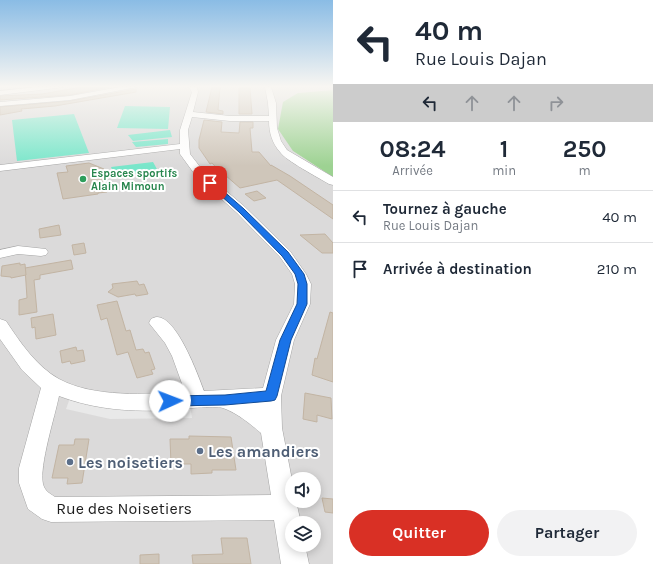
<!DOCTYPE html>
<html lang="fr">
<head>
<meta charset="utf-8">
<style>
  :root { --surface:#fff; --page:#f2f2f3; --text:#1f2937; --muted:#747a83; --line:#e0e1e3; --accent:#d93025 }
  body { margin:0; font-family:Karla,sans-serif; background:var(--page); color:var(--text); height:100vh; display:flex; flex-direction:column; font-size:15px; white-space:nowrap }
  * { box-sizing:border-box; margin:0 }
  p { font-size:13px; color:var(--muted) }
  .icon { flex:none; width:22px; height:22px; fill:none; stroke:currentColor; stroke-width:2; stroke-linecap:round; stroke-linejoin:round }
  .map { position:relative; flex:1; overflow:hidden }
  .side { display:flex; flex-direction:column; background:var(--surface); width:320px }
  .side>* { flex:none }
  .banner { background:#fff; color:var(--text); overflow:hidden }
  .buttons { position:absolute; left:285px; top:472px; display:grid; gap:8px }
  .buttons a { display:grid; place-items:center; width:36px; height:36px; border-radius:50%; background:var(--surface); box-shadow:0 2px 10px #0003; font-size:20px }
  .pin { position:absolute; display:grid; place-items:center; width:34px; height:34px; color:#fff; margin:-17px; border-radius:8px; box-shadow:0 2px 6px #0006 }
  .me { position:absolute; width:44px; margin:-22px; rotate:88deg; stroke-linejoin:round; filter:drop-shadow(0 0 3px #0008) }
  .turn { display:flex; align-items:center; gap:14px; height:84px; padding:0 16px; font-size:18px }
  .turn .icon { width:52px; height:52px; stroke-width:2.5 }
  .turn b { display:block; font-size:28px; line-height:34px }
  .lanes { display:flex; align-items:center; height:38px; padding:0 16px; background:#0003; justify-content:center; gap:20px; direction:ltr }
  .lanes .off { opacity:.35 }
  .eta { display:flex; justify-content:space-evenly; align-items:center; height:68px; text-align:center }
  .eta b { font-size:24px; font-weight:700; line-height:28px }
  .action { display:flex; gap:8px; margin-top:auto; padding:8px 16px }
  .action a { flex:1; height:46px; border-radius:24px; background:var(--accent); color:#fff; font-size:16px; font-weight:700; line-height:46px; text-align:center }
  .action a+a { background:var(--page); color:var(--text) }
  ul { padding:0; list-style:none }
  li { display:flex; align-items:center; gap:12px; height:52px; padding:0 16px; border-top:1px solid var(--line) }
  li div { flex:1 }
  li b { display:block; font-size:15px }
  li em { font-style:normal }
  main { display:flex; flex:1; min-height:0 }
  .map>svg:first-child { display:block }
  .residential { fill:#dbdada; fill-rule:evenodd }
  .forest { fill:#9dd292 }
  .pitch { fill:#78e6ca }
  .parking { fill:#e9e9e9 }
  .building { fill:#cfc6ba; stroke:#c2b4a3 }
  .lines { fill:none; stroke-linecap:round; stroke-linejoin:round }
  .minor-casing { stroke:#a4a4a4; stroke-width:1 }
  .minor { fill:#fff; fill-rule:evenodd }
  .route { fill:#1a73e8; stroke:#114b97 }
  .leisure-dot { fill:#2e9e5b; stroke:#fff; stroke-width:1.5 }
  .service-dot { fill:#5c6f8a; stroke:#fff; stroke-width:1.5 }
  .labels { text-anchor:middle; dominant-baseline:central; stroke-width:4; stroke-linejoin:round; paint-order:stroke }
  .far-leisure-label { font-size:11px; font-weight:bold; fill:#27864d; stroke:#fff; text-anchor:start }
  .near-service-label { font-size:16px; font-weight:bold; fill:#4e5e75; stroke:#fff; text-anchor:start }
  .near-street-label { font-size:16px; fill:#1d1d1d; stroke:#fff }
</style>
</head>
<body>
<main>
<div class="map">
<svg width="333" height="564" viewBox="0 0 333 564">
  <rect width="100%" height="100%" fill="#efece1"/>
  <path class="residential" d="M0,87H333V90L298,93L293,151L333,177V564H0ZM292,479H314V501H292ZM292,523H314V545H292Z"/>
  <path class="forest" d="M333,90V177L293,151L278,129L283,102L298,93Z"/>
  <g class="pitch">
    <path d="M125,106L170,107L168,129L117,128Z"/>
    <path d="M74,114L89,153L17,161L12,120Z"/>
    <path d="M170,130L172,137L133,141L128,135Z"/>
    <path d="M168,139V144L136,147L132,142Z"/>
    <path d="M153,162L158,171L115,176L111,167Z"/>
  </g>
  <path class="parking" d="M70,398L190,406L192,418L110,419L66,409Z"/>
  <g class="building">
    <path d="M82,87H109L70,95L0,100V96L42,94Z"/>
    <path d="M212,87H220L218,110L223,111V114L206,112Z"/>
    <path d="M239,88H250L252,114H239Z"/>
    <path d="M136,89V92L55,106L21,109L22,111L0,115V107L70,101Z"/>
    <path d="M204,120L222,122L221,132L239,133L240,122H253V128H250L252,152H259L271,166V165L290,176L333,205V219L277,180L240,188L225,175H223L212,163L210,164L199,148V140Z"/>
    <path d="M89,163L104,169L100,174L107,192L98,193V194L63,199L57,173L68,172L66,166Z"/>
    <path d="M257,191L266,198L254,201L245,194Z"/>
    <path d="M59,225L61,235L40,238L39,229Z"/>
    <path d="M325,234L333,243V253H322L300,235Z"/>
    <path d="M84,243L86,253L74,255L72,245Z"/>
    <path d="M71,260L73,269L40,275V279L34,280L37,312L19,315V300L27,298L25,268Z"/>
    <path d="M20,263V265L25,264L26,275L11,278V277L1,276L2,266Z"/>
    <path d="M137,281L139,285L144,284L148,294L136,296L135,294L118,297L108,292L113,288L112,284Z"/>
    <path d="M117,301L126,331L130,330L136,350L143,349L145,353L149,352L155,369L151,370L153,374L137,378L128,352L117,355L107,318L101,320L97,305Z"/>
    <path d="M330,312L333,313V382L312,375L315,358L317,359Z"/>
    <path d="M53,314L56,335L36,339L35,327L32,328L31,318Z"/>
    <path d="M76,347L77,351L83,350L85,361L71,364L70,361L62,363L60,351Z"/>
    <path d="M305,393L331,398L332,419L317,415V422L303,419Z"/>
    <path d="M189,436L231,437L236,470H212V473L191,474V464H171L170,439H189Z"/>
    <path d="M75,439H89L82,483L67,484L68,478H52L59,445H74Z"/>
    <path d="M322,498L333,499V513L325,512Z"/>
    <path d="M221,538H247L251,564H193L192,555L223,554Z"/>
    <path d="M159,554V564H140V555Z"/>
  </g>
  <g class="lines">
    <defs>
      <g id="minor">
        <path d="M37,87H64L0,95V91Z"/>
        <path d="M120,87H137L70,100L0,106V102L70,96Z"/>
        <path d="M189,87H197L198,92L193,112L230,116H269L268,103L265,87H271L276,103L277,128L281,141L287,150L333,177V185L329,184C319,178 285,160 280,152C272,143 269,132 269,121H230L192,117L188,130L190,154L204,172L245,207L290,251L306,274L311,284L310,304L294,340L281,396L282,428L292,480V501H296L301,523H292V545H305L309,564H281L274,520L51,522L42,519L28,509L19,483V468L41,388L22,370L0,339V319L6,321C20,342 36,366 59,379C94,398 147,394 185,392L172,356L165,343L149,323L151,319C153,318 155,317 157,317C177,317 198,375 204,391L263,388L276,340L294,304L295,284L292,274L280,257L237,213L196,176L180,154V149L0,171V165L180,144V130L192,92ZM59,396C96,410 132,412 171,410C182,409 214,405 223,408C237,413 249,423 261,433L271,495L55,497C49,493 45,491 43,484C39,466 55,416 59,396Z"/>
        <path d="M18,246L46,249L48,252L46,255L41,256L18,254L0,258V250Z"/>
      </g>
    </defs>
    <use href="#minor" class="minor-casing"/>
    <use href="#minor" class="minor"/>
  </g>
  <linearGradient id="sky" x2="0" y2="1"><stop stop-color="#8abce5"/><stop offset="0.52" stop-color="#f8f6f2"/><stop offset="1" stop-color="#f8f6f2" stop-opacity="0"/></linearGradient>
  <rect width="333" height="166" fill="url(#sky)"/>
  <path class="route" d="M208,182H213L244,209L288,252L304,274L307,284V304L291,340L277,396L275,400L271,401L225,405L170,406L166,405L164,401L166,397L170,396L225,395L266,391L280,340L297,304L298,284L295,274L282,256L239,212L208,184Z"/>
  <circle class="leisure-dot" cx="83" cy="179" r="4"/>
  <g class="service-dot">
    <circle cx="200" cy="451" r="4"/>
    <circle cx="70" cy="462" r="4"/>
  </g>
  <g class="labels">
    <g class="far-leisure-label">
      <text x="91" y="173">Espaces sportifs<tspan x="91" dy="13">Alain Mimoun</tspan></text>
    </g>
    <g class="near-service-label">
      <text x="208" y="451">Les amandiers</text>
      <text x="78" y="462">Les noisetiers</text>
    </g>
    <g class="near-street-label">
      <text x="124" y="508">Rue des Noisetiers</text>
    </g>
  </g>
</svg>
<div class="buttons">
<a><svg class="icon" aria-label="sound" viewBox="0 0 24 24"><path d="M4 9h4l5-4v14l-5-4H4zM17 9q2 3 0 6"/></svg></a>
<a><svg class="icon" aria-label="layers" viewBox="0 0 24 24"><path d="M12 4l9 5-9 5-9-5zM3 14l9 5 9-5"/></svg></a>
</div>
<div class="pin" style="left:210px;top:183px;background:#d93025"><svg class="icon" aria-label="arrive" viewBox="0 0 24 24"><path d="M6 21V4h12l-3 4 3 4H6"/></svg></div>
<svg class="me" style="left:170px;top:401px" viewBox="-20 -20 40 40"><circle r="19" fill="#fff"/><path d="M0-13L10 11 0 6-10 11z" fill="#1a73e8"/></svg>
</div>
<section class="side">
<div class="banner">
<div class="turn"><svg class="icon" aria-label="left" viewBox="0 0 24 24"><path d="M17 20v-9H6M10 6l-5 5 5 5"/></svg><div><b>40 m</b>Rue Louis Dajan</div></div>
<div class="lanes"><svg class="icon" aria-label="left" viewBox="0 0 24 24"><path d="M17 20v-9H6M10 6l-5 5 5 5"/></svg><svg class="icon off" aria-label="ahead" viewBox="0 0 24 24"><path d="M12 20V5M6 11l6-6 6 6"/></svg><svg class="icon off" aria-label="ahead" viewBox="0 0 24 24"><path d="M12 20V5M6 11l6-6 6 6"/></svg><svg class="icon off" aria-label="right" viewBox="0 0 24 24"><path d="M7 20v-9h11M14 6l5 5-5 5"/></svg></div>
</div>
<div class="eta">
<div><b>08:24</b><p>Arrivée</p></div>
<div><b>1</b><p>min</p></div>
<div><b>250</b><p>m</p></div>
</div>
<ul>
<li><svg class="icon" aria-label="left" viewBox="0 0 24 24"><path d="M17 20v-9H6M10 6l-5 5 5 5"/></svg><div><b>Tournez à gauche</b><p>Rue Louis Dajan</p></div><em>40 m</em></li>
<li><svg class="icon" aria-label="arrive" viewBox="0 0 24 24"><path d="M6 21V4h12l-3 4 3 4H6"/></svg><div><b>Arrivée à destination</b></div><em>210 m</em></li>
</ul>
<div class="action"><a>Quitter</a><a>Partager</a></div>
</section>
</main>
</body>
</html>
